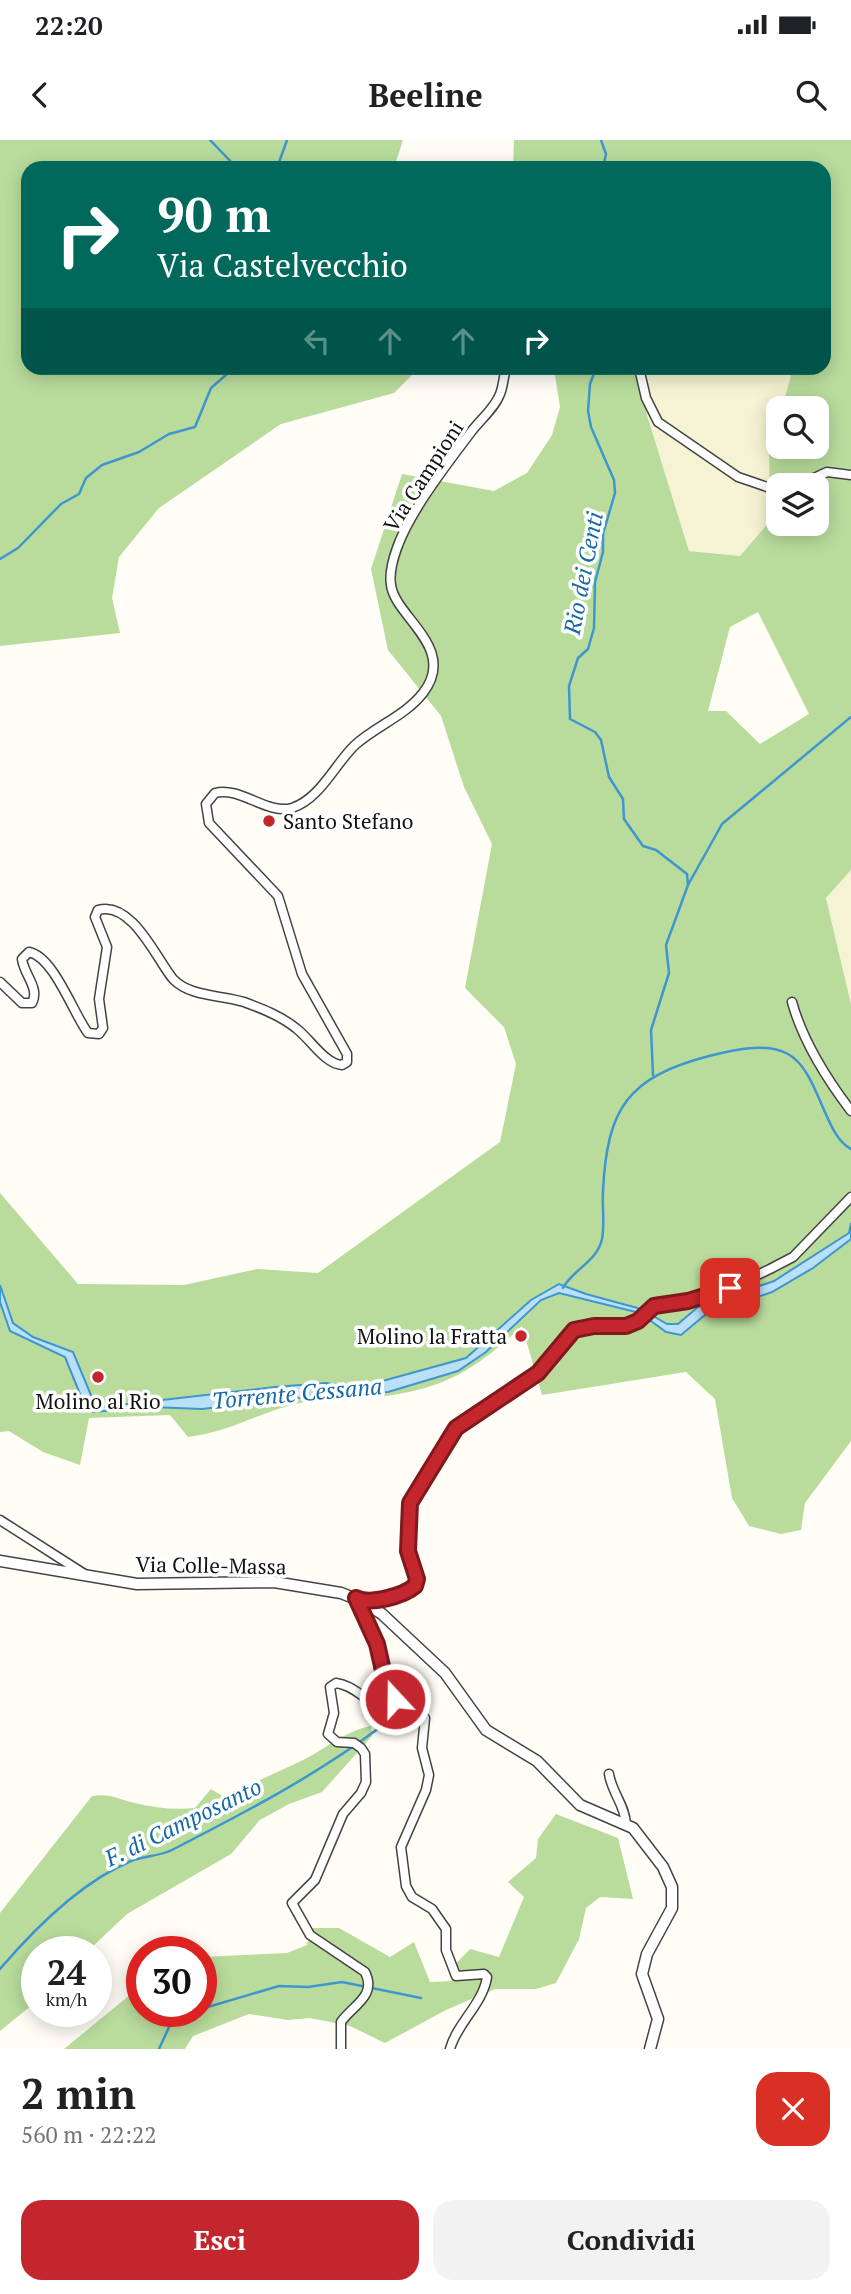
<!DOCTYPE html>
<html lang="it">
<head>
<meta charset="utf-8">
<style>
  :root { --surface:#fff; --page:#f2f2f2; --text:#202124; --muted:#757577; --accent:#c4262e }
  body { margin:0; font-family:"PT Serif",serif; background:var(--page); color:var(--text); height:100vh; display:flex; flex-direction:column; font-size:26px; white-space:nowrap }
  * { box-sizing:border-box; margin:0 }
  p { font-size:23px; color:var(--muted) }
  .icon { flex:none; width:38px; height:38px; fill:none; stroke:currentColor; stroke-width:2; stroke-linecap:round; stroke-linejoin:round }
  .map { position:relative; height:1909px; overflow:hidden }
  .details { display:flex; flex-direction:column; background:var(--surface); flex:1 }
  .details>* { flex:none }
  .banner { position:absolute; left:21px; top:21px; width:810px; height:214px; border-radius:21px; box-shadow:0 4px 18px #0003; background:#00695c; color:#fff; overflow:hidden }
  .fabs { position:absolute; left:766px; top:256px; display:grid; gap:14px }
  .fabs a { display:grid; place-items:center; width:63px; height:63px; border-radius:14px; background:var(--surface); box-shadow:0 4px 18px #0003; font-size:35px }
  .speed { position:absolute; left:21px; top:1796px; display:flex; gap:14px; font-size:35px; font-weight:700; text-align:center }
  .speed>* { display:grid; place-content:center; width:91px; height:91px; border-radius:50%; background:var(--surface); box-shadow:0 4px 18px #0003; line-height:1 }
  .speed small { font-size:18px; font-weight:400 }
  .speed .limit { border:10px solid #d22; background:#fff; color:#111 }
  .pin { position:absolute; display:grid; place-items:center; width:60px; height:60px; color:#fff; margin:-30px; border-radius:14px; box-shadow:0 4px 10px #0006 }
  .me { position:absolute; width:77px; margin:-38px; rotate:339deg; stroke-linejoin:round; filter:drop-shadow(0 0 5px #0008) }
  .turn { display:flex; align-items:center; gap:24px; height:147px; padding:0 21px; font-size:32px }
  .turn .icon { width:91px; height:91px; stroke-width:2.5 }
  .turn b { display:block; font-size:49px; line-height:60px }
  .lanes { display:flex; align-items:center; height:66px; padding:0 21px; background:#0003; justify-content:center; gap:35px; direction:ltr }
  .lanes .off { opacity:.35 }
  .round { display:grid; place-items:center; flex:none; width:74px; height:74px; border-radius:21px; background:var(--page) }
  .headline { display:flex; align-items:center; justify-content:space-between; height:119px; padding:0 21px }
  h1 { font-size:42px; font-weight:600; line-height:52px }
  .cta { display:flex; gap:14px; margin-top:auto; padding:14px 21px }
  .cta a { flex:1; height:80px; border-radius:21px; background:var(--accent); color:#fff; font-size:28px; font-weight:600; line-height:80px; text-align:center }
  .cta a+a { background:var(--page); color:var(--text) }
  .status { display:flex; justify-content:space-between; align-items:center; height:49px; padding:0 35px; background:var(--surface); direction:ltr }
  .status svg { height:19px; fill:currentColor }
  header { display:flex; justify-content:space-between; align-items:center; height:91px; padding:0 21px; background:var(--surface); font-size:32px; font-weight:600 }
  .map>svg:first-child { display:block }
  .farmland { fill:#f6f3d4 }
  .forest { fill:#b9dc9c; fill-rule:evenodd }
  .water { fill:#b9e0f7; stroke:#3f96cf; stroke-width:2 }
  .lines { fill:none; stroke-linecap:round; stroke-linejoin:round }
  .stream { stroke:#3f96cf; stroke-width:2.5 }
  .minor-casing { stroke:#444; stroke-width:11 }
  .tertiary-casing { stroke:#444; stroke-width:13 }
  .minor { stroke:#fff; stroke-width:8 }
  .tertiary { stroke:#fff; stroke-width:10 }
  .route-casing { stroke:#7f191e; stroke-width:18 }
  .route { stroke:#c4262e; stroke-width:12 }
  .poi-dot { fill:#c4262e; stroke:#fff; stroke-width:2.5 }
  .labels { text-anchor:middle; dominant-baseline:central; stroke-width:7; stroke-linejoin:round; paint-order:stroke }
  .street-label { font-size:21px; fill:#111; stroke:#fff }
  .poi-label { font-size:21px; fill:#111; stroke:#fff; text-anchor:start }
  .water-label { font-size:23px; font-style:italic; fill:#1768a6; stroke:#fff }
</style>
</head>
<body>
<div class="status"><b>22:20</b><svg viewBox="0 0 49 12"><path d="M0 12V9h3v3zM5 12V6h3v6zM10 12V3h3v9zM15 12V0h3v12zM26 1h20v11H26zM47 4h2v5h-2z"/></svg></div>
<header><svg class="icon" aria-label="back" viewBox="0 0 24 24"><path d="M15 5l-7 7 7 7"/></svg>Beeline<svg class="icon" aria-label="search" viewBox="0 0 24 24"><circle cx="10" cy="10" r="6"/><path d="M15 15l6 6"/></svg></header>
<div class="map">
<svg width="851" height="1909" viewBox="0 0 851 1909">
  <rect width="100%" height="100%" fill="#fffdf5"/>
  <g class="farmland">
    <path d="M641,228H793L782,268H779L769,313L770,381L740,416L689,411L647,275Z"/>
    <path d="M851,730V863L826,757Z"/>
  </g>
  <g class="forest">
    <path d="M0,0H403L394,28H28V228H419L394,253L281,284L159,368L119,417L112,458L120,493L0,506Z"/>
    <path d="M514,0H851V730L826,758L851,864V1301L805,1363L801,1390L781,1394L749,1386L732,1358L715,1259L686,1232L542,1255L522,1186C462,1243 430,1253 349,1260C335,1261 320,1260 306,1262C266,1268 233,1292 188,1297L170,1275L89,1278L80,1325L43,1312L9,1291L0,1292V1053L78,1144L184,1145L257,1129L318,1133L500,1002L516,924L504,887L465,848L492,704L464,647L441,576L388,510L371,429L402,334L494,351L527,333L552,295L560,267L554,228H641L647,275L689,411L740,416L770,381L769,313L779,278V306H817V268H782L793,228H824V157L827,150L824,146V28H513ZM779,345H817V383H779ZM758,472L809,574L760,604L726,571H708L730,487Z"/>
    <path d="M371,1586L372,1596L322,1652L289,1664L260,1680L231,1714L127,1774L88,1811H37V1861L0,1891V1773L92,1656C109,1653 118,1659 135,1663C155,1668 175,1670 195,1668L211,1649L229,1660C253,1640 280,1632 307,1618C329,1606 346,1591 371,1586Z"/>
    <path d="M556,1674L618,1698L633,1759L600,1757L586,1768L579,1799L556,1843L536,1849H495L446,1870L385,1903L350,1886L310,1878L288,1880L249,1874L193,1896L185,1909H64L142,1845V1871H201V1817L287,1813L307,1805L312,1788H339L390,1817L414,1802L430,1842L453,1841L450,1830L470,1809L499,1817L524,1757L508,1742L536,1718L538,1699Z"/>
  </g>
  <path class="water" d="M851,1083V1099L813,1128L772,1152L705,1175L681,1195L666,1192L640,1173L559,1153L541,1160L486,1212L458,1231L388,1252L315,1256L202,1269L150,1267L93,1272L82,1259L65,1217L10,1191L0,1162V1145L13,1183L33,1197L73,1212L95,1265L101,1267L275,1247L326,1243L357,1248L466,1218L531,1160L559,1144L586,1154L641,1169L667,1184H678L698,1167L774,1141L849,1093Z"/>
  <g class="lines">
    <g class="stream">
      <path d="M210,0L237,28"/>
      <path d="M601,0L606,14L603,28"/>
      <path d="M277,28L287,0"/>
      <path d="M596,228L590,244L588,271L591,287L614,340L615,353L603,394V412L595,442L594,488L588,509L578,518L569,546L570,579L595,592L601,600L609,637L623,659L624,679L643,706L656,710L687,734L688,745L666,805L669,833L651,890L653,935"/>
      <path d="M0,419L18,408L61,364L79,354L86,338L102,325L139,312L169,294L195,287L211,248L234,228"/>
      <path d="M688,745L722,684L851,577"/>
      <path d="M563,1148C573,1129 597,1122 602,1099C605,1084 602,1066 603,1051C607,968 628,937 709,916C733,910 765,902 788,914C819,931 824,996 851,1009"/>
      <path d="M0,1829C35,1788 81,1742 131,1721C144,1716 160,1716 172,1710C244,1673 315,1636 379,1588L394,1583"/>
      <path d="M201,1869L279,1846L308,1847L342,1842L421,1858"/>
      <path d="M159,1909L170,1885L197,1871"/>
    </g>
    <defs>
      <g id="minor">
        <path d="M639,228L646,258L658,282L738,337L779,351"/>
        <path d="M799,345L827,332L851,335"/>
        <path d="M0,842L22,863H32C40,848 24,835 22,819L29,812C54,817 73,873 88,893L99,894L103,888L99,859L107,807L95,777L98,770C132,760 157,820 173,839C190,857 222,855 244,862C263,869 281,876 297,889C310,899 325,924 342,925L347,922V914L302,834L278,756L209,683L206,664L215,653C240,646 267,675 292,668C320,659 335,624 355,605C376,586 405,576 423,553C458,508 395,477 391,445C389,433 393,419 397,408C410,371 447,324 471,292C480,280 495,268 500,254C503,247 503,240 505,233L501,230L518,228"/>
        <path d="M792,862C803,902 826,938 851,971"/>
        <path d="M0,1380L86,1435"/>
        <path d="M356,1458L377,1504L388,1546L395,1555L425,1578L422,1608L429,1635L426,1650L401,1707L406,1746L412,1757L432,1769L446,1789V1810L456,1836L484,1834L487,1837C483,1864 457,1883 450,1909"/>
        <path d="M364,1462L402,1453L415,1446L417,1439L408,1411L410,1363L456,1288L538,1233L574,1190L594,1186H626L655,1166L688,1161L730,1148L770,1129L793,1117L851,1057"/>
        <path d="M609,1634C612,1653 625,1665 626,1684"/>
        <path d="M341,1909V1882C353,1865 377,1856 365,1832L310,1795L292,1763L315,1740L343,1674L361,1653L366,1642L365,1614L361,1608L354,1603L337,1602L328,1594L334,1573L330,1547L336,1543C359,1546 367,1568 389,1563L395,1555"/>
      </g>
      <path id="tertiary" d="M0,1421L137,1444L274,1442L341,1453L364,1462L382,1474L445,1533L486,1590L537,1621L580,1665L633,1688L663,1727L672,1747V1768L647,1814L642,1834L658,1879L650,1909"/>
    </defs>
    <use href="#minor" class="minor-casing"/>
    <use href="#tertiary" class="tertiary-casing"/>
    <use href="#minor" class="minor"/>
    <use href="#tertiary" class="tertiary"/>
  </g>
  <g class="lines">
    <defs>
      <path id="route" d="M395,1559L384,1535L377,1504L356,1458C370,1465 403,1456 415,1446L417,1439L408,1411L410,1363L456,1288L538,1233L574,1190L594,1186H626L638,1181L654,1166L688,1161L730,1148"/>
    </defs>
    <use href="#route" class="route-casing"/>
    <use href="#route" class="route"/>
  </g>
  <g class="poi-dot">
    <circle cx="269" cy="681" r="7"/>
    <circle cx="521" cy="1196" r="7"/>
    <circle cx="98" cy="1237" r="7"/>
  </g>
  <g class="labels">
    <g class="street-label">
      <text transform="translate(423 336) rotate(-57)">Via Campioni</text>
      <text transform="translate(211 1425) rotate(1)">Via Colle-Massa</text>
    </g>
    <g class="poi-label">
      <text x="283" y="681">Santo Stefano</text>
      <text x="507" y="1196" text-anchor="end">Molino la Fratta</text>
      <text x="98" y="1261" text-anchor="middle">Molino al Rio</text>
    </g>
    <g class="water-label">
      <text transform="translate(583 433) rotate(-79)">Rio dei Centi</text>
      <text transform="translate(297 1253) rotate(-5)">Torrente Cessana</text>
      <text transform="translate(183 1682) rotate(-26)">F. di Camposanto</text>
    </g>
  </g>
</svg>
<div class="fabs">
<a><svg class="icon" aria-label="search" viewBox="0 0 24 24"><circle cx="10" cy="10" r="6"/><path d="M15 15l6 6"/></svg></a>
<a><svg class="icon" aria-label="layers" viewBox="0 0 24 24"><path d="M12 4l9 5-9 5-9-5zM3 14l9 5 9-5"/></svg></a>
</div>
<div class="speed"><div>24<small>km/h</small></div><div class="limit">30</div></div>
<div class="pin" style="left:730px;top:1148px;background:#d93025"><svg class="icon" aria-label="arrive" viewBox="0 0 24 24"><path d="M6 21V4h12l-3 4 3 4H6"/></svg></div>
<svg class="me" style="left:395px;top:1559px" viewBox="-20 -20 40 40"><circle r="17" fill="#c4262e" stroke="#fff" stroke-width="3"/><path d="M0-11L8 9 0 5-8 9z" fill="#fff"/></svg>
<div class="banner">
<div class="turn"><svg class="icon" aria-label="right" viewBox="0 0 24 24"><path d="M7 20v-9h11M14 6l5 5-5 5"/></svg><div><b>90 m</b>Via Castelvecchio</div></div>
<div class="lanes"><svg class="icon off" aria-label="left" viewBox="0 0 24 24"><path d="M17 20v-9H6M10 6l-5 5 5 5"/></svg><svg class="icon off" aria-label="ahead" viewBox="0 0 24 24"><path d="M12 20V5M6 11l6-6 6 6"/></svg><svg class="icon off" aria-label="ahead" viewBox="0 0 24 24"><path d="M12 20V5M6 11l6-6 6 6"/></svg><svg class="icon" aria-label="right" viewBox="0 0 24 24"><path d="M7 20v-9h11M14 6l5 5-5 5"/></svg></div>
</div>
</div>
<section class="details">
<div class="headline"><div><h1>2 min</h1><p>560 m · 22:22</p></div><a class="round" style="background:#d93025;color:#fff"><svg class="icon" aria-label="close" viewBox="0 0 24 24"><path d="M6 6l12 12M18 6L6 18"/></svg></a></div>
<div class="cta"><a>Esci</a><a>Condividi</a></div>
</section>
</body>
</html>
